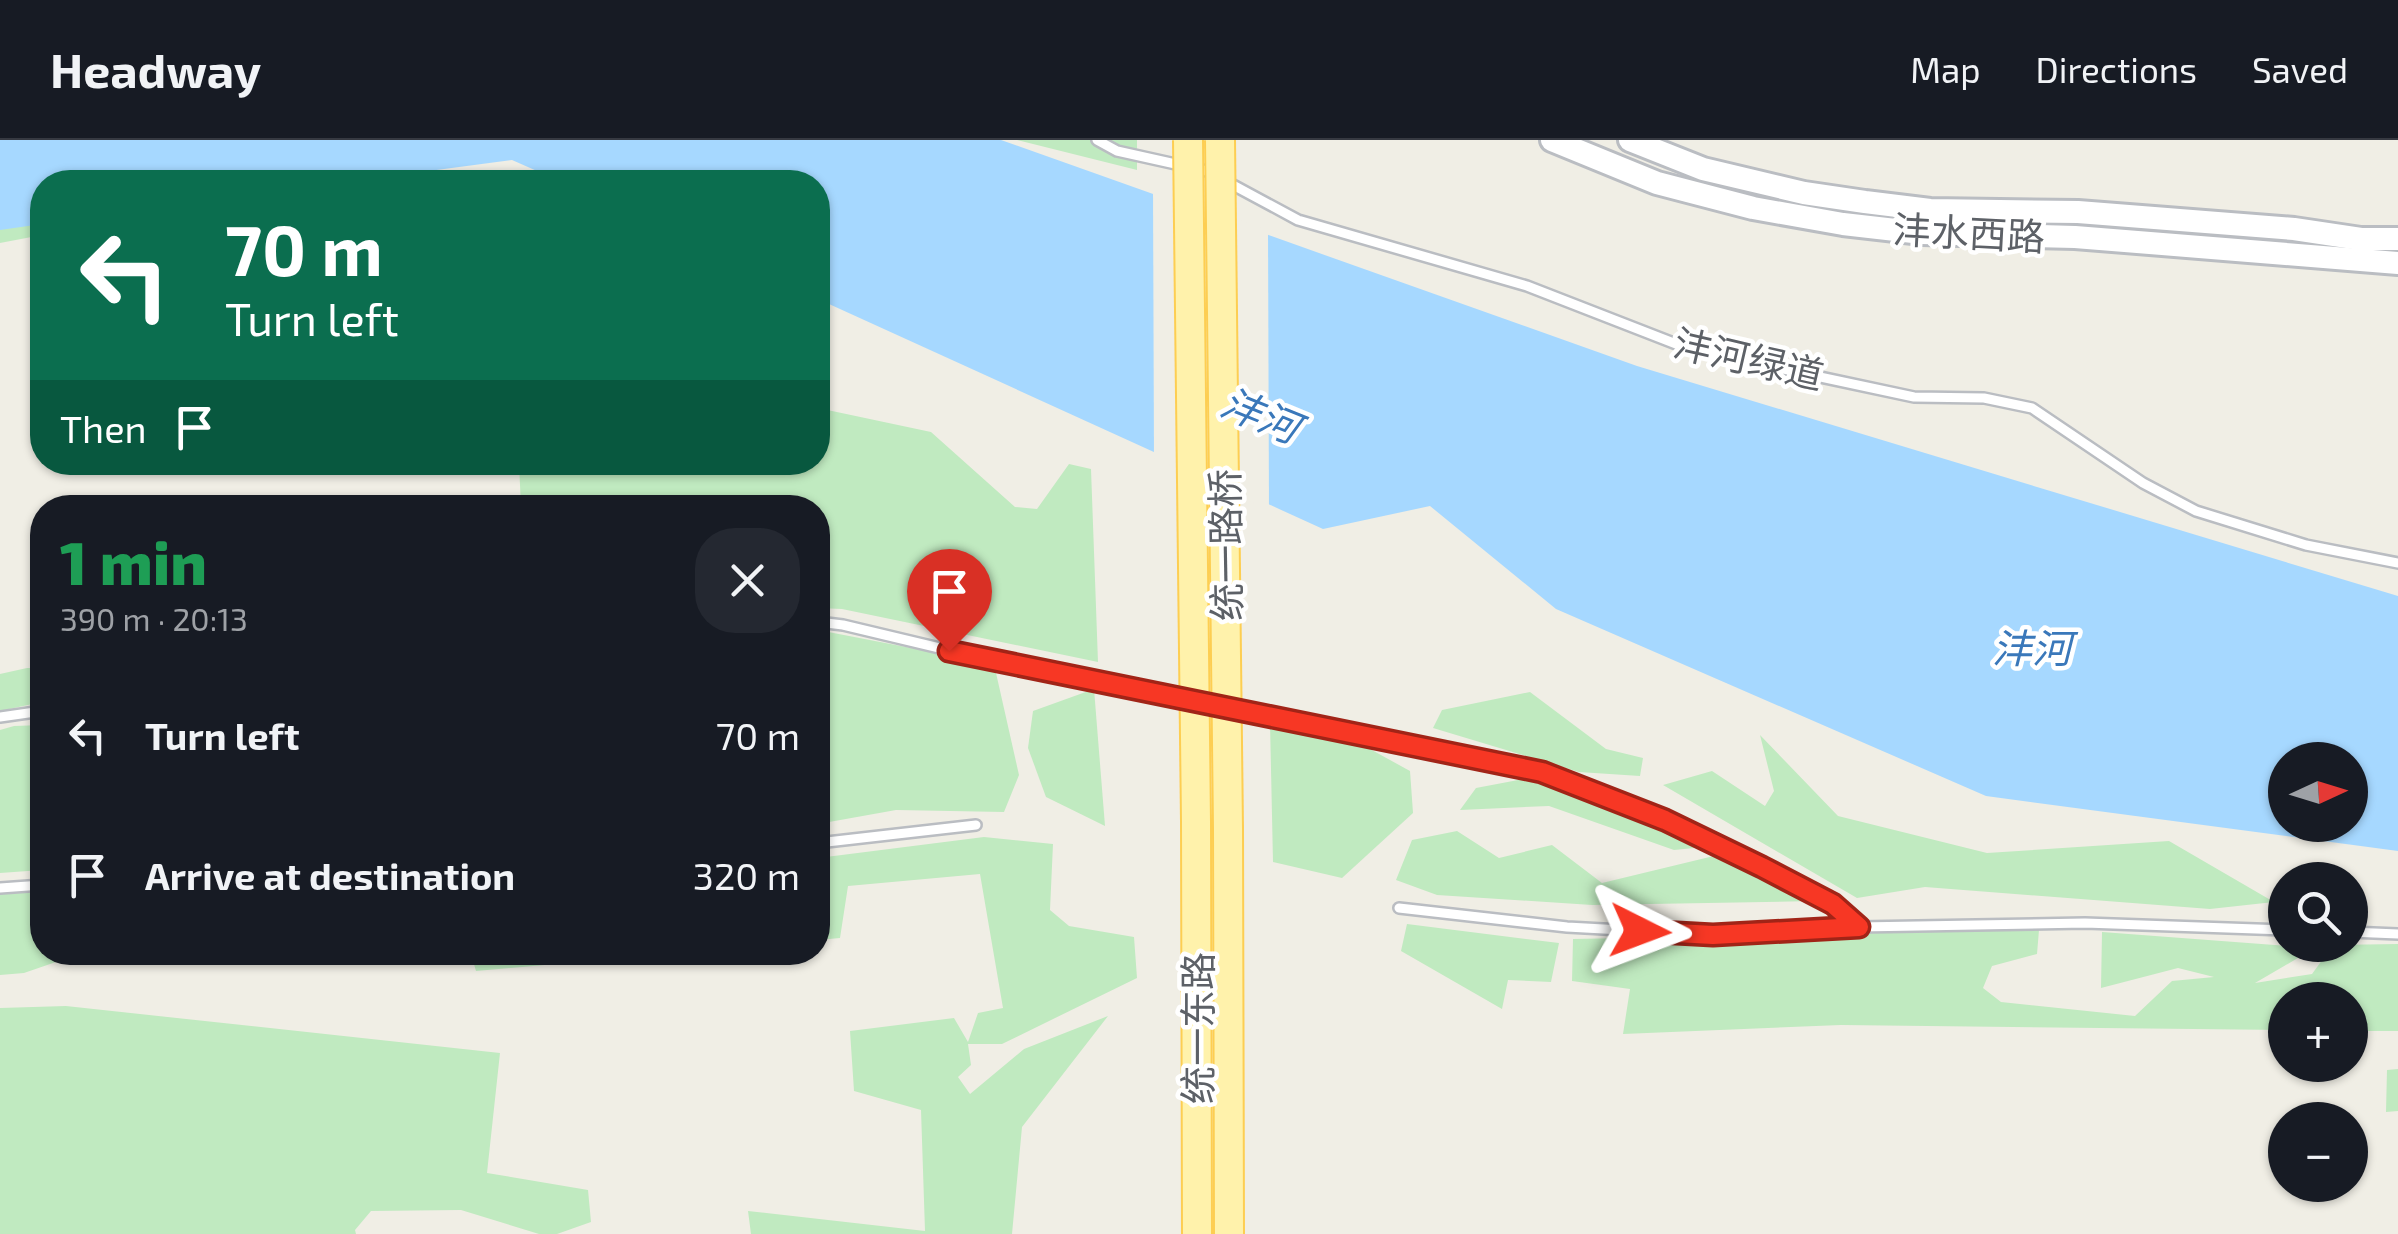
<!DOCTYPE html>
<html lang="en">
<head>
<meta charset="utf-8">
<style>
  :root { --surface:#171b24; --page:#242831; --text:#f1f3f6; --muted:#9ea1a6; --line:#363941 }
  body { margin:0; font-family:"Exo 2","Noto Sans SC",sans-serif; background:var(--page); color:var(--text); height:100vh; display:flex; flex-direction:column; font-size:38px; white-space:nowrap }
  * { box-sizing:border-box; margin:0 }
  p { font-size:32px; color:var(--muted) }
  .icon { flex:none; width:55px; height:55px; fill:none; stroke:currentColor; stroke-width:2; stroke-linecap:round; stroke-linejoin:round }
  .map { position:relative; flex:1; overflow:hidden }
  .details { position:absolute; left:30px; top:355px; width:800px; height:470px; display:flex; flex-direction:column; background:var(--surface); border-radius:40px; box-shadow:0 2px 8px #0004 }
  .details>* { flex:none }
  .top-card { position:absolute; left:30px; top:30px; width:800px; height:305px; border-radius:40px; box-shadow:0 2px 8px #0004; background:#0b6e4f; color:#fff; overflow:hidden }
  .needle { width:65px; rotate:86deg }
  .fabs { position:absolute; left:2268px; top:602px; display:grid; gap:20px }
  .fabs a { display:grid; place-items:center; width:100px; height:100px; border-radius:50%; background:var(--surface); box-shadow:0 2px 8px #0004; font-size:50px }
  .pin { position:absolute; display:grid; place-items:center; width:85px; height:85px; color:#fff; margin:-102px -42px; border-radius:50% 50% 50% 0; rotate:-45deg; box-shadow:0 0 10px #0007 }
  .pin .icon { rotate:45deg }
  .me { position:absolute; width:110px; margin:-55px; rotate:93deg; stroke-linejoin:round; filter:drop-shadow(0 0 8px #0008) }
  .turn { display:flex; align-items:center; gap:35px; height:210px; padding:0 30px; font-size:45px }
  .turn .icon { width:130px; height:130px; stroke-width:2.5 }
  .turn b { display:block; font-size:70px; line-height:85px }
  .then { display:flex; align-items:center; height:95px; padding:0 30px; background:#0003; gap:20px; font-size:38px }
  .round { display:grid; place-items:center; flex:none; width:105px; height:105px; border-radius:40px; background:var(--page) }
  .overview { display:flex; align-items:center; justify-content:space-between; height:170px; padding:0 30px }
  h1 { font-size:60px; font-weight:800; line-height:75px; color:#1e9e55 }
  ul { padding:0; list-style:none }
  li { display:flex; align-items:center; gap:30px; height:140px; padding:0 30px }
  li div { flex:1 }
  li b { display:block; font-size:38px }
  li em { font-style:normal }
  header { display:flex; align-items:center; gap:60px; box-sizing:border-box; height:140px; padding:0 50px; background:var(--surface); border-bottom:2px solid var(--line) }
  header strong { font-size:48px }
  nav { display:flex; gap:55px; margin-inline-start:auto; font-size:35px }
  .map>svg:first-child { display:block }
  .green { fill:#c0eac0 }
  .water { fill:#a6d8ff; fill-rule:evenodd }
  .pier { fill:#f0eee5 }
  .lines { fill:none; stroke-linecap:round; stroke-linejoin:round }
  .service-casing { stroke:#babdc2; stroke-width:14 }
  .tertiary-casing { stroke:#babdc2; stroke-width:28 }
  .primary-casing { stroke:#fdce52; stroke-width:32 }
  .service { stroke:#fff; stroke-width:9 }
  .tertiary { stroke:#fff; stroke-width:22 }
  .primary { stroke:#fff2ab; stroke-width:28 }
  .primary-bridge-casing { stroke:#fdce52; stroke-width:32; stroke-linecap:butt }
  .primary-bridge { stroke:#fff2ab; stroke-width:28 }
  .route-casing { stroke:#a12417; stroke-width:25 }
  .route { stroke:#f73724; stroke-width:18 }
  .labels { text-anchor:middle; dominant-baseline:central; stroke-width:9; stroke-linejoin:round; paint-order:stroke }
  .street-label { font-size:38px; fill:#5d6167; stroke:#fff }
  .water-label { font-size:40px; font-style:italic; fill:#3a78ba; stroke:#fff }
</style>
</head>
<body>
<header>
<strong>Headway</strong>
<nav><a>Map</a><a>Directions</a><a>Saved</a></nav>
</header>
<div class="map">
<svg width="2398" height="1094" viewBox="0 0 2398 1094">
  <rect width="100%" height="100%" fill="#f0eee5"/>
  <g class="green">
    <path d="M1017,0H1137V30Z"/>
    <path d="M0,49L42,62V95L0,103Z"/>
    <path d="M818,268L931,292L1015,367L1037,369L1069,324L1091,329L1098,522L842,469L818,468V368L521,367L519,323L818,322Z"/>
    <path d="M818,490L994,524L1019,635L1004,672L896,670L818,684Z"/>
    <path d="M27,528H42V562L0,571V534Z"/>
    <path d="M1094,549L1105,686L1046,657L1028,608L1033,571Z"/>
    <path d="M1530,552L1606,609L1643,618L1640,636L1579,632L1433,588L1442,570Z"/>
    <path d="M1270,582L1339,592L1410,631L1413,673L1342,738L1273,722Z"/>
    <path d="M42,585V730L0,733V590L14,586Z"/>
    <path d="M1760,595L1838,676L1987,713L2169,701L2274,762L2210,769L1925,747L1857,758L1663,645L1712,631L1765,666L1774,651Z"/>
    <path d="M1529,638L1714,706L1674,710L1549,666L1460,670L1476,648Z"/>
    <path d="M1457,691L1499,718L1552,705L1602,743L1722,714L1815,761L1592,765L1437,755L1396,740L1412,700Z"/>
    <path d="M984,697L1053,704L1050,770L1069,786L1134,797L1137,838L1002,904H968L971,925L958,937L970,954L1024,909L1108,876L1022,987L1012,1094H751L748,1071L925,1091L921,970L854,951L850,891L954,878L968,902L978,873L1003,868L980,734L848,746L840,798L818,800V718Z"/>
    <path d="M42,752V812L82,813L24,833L0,835V754Z"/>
    <path d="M1407,784L1559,803L1551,842L1508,840L1502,869L1401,811Z"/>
    <path d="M2039,790L2037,814L1992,826L1983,848L2001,862L2135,876L2172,841L2214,837L2178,828L2101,848L2102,792L2315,808L2255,843L2312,834L2333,805L2398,804V891H2350V860H2285V890L1841,885L1623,894L1630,849L1572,841L1573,799Z"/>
    <path d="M333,813H680L476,831L471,814L382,820Z"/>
    <path d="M66,866L500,913L487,1033L588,1050L591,1082L557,1094H539L461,1070L371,1071L355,1090L356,1094H0V868Z"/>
    <path d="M2398,929V971L2386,972L2387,930Z"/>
  </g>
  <path class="water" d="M0,0H1001L1637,226L2398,456V711L1986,656L1556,469L1430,366L1323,389L818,159V42H562L512,20L346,42H42V84L0,90ZM2285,620H2350V685H2285Z"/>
  <path class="pier" d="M1153,49L1268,90L1269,370L1154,318Z"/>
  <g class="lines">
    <defs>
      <g id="service">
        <path d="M1097,0L1117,11L1207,31L1298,80L1527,146L1689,209L1914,257L1984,258L2032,268L2143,343L2196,371L2306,405L2398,423"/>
        <path d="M818,482L843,485L1040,532L1542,632L1665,681L1762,727L1833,764L1859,787L2085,783L2285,790"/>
        <path d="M0,577L42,571"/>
        <path d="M818,703L976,685"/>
        <path d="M0,748L42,745"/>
        <path d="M1399,768L1567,787L1713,795L1859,787"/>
        <path d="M2350,792L2398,794"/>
      </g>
      <g id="tertiary">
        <path d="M1552,0L1657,43L1753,68L1843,84L1922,93L2075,97L2398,123"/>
        <path d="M1630,0L1703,29L1804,53L1865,62L1930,70L2078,72L2294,89L2361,99H2398"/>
      </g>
      <g id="primary">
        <path d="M1196,682L1197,1094"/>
        <path d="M1228,689L1229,1094"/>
      </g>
    </defs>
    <use href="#service" class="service-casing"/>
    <use href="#tertiary" class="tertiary-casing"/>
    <use href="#primary" class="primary-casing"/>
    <use href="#service" class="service"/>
    <use href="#tertiary" class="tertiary"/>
    <use href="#primary" class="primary"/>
    <defs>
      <g id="primary-bridge">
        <path d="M1188,0L1196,682"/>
        <path d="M1220,0L1228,689"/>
      </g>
    </defs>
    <use href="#primary-bridge" class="primary-bridge-casing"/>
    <use href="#primary-bridge" class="primary-bridge"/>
  </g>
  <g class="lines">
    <defs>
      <path id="route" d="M949,511L1542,632L1665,680L1762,727L1833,764L1859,787L1713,795L1640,791"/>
    </defs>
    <use href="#route" class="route-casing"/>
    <use href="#route" class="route"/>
  </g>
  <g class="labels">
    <g class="street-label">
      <text transform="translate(1969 92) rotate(3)">沣水西路</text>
      <text transform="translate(1749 218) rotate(13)">沣河绿道</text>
      <text transform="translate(1225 405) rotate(-91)">统一路桥</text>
      <text transform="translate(1197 888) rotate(-90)">统一东路</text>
    </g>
    <g class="water-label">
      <text transform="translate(1261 274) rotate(22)">沣河</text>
      <text x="2032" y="507">沣河</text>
    </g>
  </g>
</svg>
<div class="fabs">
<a><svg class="needle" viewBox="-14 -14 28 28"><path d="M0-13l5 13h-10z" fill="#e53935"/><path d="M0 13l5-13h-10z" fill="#9ea1a6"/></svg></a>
<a><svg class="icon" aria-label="search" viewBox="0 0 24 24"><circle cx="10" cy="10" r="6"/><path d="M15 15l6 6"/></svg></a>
<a>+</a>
<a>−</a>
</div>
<div class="pin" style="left:949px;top:511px;background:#d93025"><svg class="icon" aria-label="arrive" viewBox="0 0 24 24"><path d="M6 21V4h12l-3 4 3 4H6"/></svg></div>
<svg class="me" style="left:1640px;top:791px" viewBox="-20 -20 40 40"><path d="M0-17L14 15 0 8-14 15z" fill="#f73724" stroke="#fff" stroke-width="4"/></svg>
<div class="top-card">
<div class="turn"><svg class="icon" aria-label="left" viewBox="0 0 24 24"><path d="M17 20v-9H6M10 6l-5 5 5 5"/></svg><div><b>70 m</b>Turn left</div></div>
<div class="then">Then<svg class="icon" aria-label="arrive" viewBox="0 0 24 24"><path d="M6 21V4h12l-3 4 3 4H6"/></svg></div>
</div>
<section class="details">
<div class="overview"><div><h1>1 min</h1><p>390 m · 20:13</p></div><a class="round"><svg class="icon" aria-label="close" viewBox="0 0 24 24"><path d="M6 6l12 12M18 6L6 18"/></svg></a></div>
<ul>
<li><svg class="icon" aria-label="left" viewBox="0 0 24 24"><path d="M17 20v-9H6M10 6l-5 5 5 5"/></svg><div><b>Turn left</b></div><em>70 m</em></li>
<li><svg class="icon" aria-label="arrive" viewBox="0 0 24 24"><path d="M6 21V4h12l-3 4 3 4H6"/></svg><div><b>Arrive at destination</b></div><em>320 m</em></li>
</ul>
</section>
</div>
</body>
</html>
